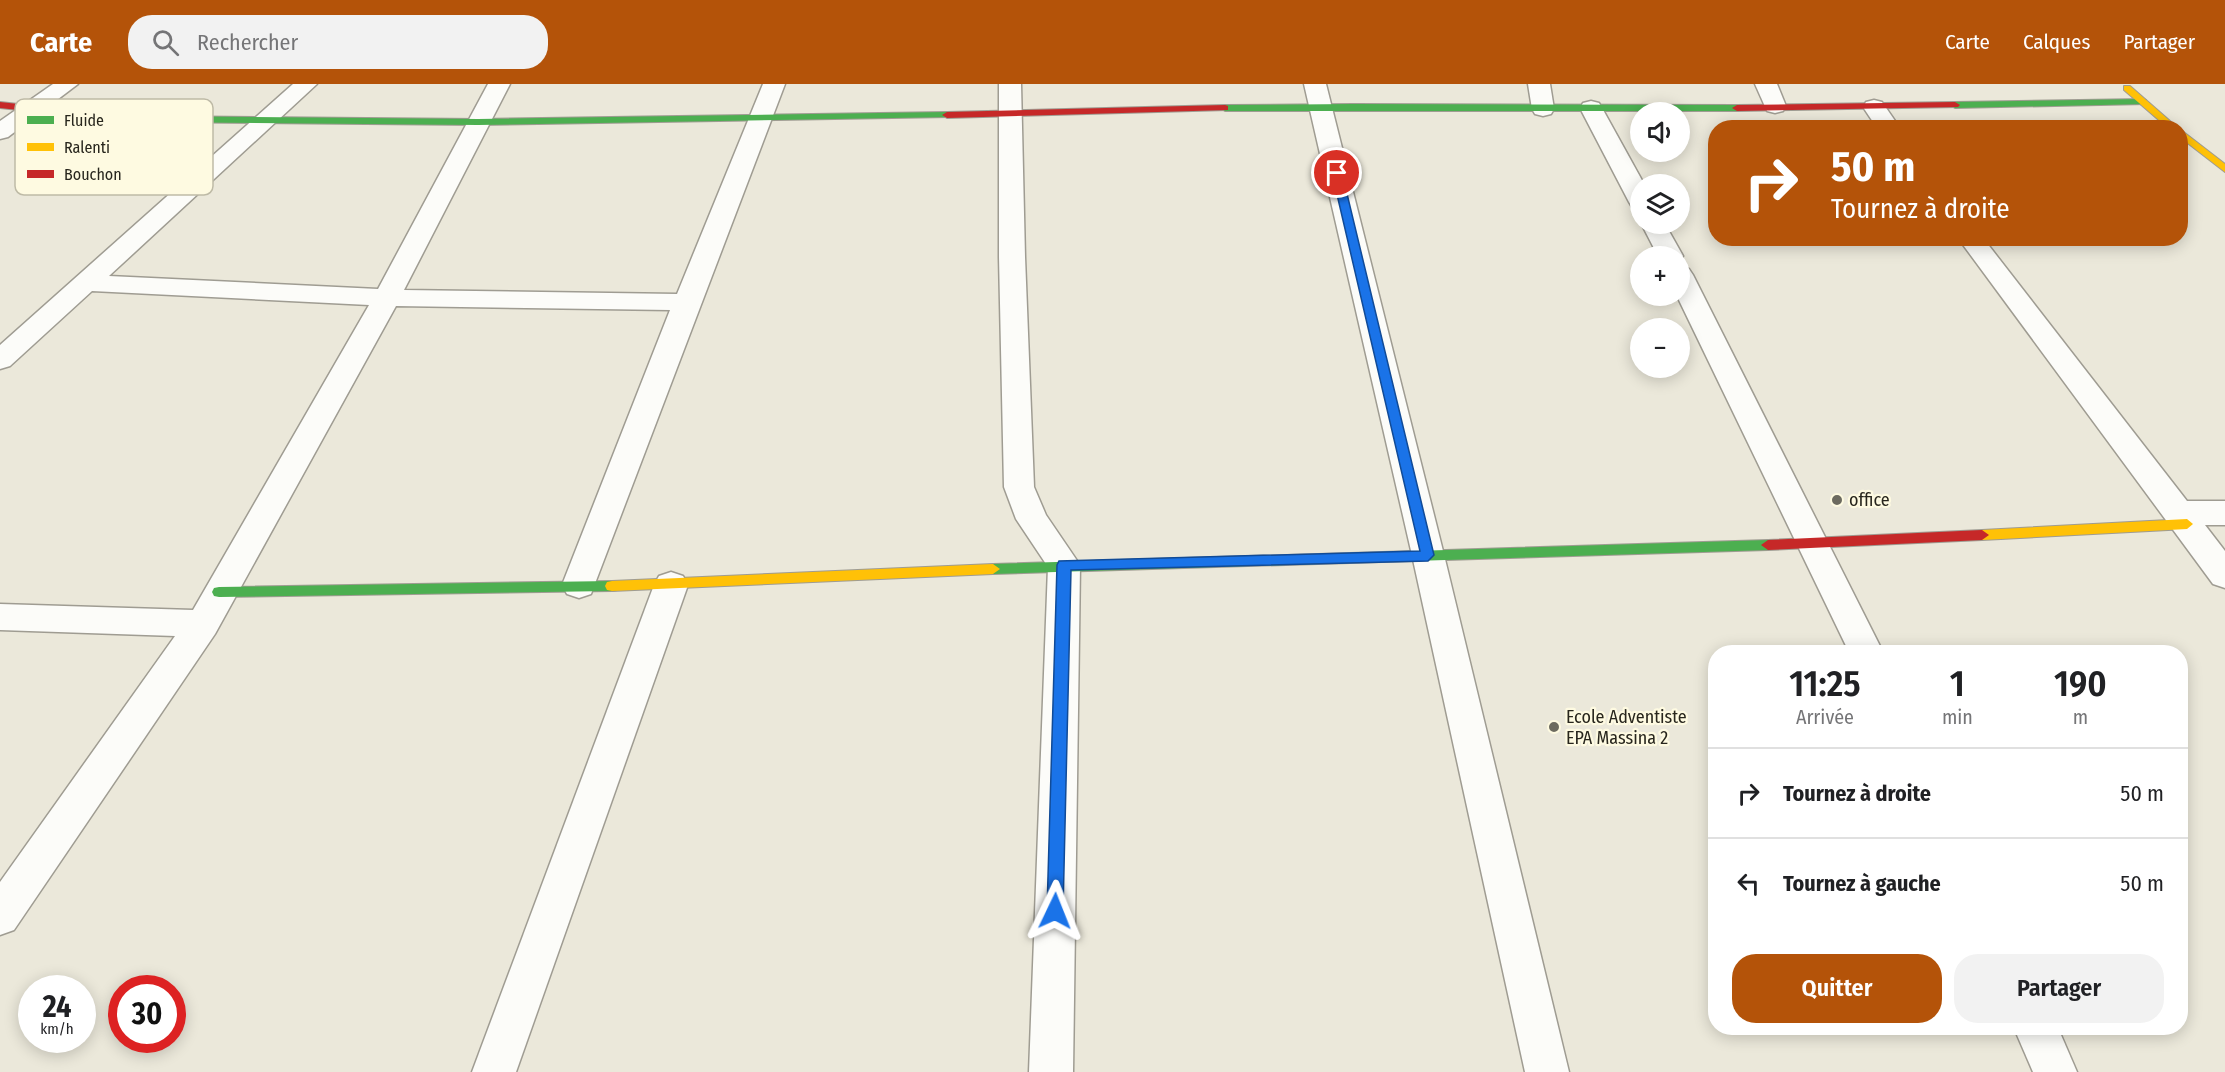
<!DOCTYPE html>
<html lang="fr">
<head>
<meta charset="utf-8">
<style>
  :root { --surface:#fff; --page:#f2f2f2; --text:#202124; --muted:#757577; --line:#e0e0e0; --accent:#b45309 }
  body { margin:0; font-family:"Fira Sans Condensed",sans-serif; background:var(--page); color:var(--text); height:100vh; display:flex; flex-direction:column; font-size:22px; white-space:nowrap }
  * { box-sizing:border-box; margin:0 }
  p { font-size:20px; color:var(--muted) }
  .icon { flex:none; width:33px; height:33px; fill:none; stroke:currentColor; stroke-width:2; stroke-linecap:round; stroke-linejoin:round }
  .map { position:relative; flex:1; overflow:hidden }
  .panel { position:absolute; left:1708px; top:561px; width:480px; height:390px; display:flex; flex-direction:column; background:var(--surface); border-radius:24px; box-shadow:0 3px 15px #0003 }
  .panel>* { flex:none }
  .banner { position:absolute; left:1708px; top:36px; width:480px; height:126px; border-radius:24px; box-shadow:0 3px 15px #0003; background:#b45309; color:#fff; overflow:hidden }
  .buttons { position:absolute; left:1630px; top:18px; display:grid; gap:12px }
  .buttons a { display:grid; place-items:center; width:60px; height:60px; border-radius:50%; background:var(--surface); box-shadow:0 3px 15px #0003; font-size:30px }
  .speed { position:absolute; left:18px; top:891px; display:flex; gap:12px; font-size:30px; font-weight:700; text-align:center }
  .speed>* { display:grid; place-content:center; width:78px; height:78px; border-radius:50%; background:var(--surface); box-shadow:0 3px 15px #0003; line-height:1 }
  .speed small { font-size:15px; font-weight:400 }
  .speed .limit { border:9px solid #d22; background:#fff; color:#111 }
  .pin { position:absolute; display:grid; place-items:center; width:51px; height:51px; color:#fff; margin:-26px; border:3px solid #fff; border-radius:50%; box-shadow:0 2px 6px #0007 }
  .me { position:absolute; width:66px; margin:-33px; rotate:2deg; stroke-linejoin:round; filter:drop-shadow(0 0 4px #0008) }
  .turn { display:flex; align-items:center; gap:21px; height:126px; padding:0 24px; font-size:27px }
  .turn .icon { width:78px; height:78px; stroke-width:2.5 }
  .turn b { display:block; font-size:42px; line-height:51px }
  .eta { display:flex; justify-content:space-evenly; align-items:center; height:102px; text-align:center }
  .eta b { font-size:36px; font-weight:600; line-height:42px }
  .cta { display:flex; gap:12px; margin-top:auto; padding:12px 24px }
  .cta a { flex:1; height:69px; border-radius:24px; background:var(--accent); color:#fff; font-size:24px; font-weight:600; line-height:69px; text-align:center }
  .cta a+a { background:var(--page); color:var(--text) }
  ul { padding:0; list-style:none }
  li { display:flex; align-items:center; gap:18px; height:90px; padding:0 24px; border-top:2px solid var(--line) }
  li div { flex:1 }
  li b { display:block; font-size:22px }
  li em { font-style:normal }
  header { display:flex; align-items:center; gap:36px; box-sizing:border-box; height:84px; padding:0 30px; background:var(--accent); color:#fff }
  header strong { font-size:28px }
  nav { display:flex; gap:33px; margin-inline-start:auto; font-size:21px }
  .search { width:420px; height:54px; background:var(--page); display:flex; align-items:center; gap:15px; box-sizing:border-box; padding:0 21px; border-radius:24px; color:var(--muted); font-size:22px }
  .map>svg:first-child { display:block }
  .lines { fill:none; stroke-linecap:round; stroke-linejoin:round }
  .street-casing { stroke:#9f9c92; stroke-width:3 }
  .fast-casing { stroke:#9f9c92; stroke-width:2 }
  .slow-casing { stroke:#9f9c92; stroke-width:2 }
  .jam-casing { stroke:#9f9c92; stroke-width:2 }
  .street { fill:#fcfcf9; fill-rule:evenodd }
  .fast { fill:#4caf50; fill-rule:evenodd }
  .slow { fill:#ffc107; fill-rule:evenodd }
  .jam { fill:#c62828; fill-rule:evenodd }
  .route { fill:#1a73e8; stroke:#114b97; stroke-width:1.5 }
  .poi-dot { fill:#6c6a5f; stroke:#fefae1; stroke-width:2 }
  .labels { text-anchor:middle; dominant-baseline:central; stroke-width:4.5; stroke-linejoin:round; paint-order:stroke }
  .poi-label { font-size:18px; fill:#28261d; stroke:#fefae1; text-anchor:start }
  .key { fill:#fefae1; stroke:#bebaa6; stroke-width:1.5 }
  .key-label { font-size:16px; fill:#28261d }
</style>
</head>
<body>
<header>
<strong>Carte</strong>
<div class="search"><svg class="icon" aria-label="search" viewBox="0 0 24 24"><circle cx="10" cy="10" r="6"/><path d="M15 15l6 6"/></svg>Rechercher</div>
<nav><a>Carte</a><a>Calques</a><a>Partager</a></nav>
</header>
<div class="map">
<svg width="2225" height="988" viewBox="0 0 2225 988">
  <rect width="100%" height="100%" fill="#ebe8da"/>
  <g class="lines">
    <defs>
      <g id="street">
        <path d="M53,0H78L8,53L0,55V37Z"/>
        <path d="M293,0H317L109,192L378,205L488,0H510L404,206L677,210L763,0H785L591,510L579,514L567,510L562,501L670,226L396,222L215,550L14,846L0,851V798L175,552L0,546V520L193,526L369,221L92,207L10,282L0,285V261Z"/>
        <path d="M999,0H1021L1025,173L1034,403L1046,431L1080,481L1073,988H1029L1048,483L1016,435L1004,403L999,173Z"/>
        <path d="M1304,0H1326L1444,471L1569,988H1525L1412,471Z"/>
        <path d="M1528,0H1550L1554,25L1551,30L1543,32L1535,30L1532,25Z"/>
        <path d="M1755,0H1777L1786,22L1783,27L1775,29L1767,27Z"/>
        <path d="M1874,16L1882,18L1900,44H1877L1863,23L1866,18Z"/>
        <path d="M1591,17L1599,19L1602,24L1644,100H1641V125L1632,123L1629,118L1580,24L1583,19Z"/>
        <path d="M1641,139L1665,140L1683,172L1680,176V172H1658Z"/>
        <path d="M1958,154H1983L2187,417H2225V441H2205L2225,467V504L2213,500Z"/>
        <path d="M1680,183L1689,185L1693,191L1883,568H1849L1677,212H1680Z"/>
        <path d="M671,488L683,492L688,501L516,988H472L654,501L659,492Z"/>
        <path d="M2014,944H2058L2077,988H2033Z"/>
      </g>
      <g id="fast">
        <path d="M2143,15L2146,16V20L1955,24L1950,21L1955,18Z"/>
        <path d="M1353,20L1737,21L1742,24L1737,27H1225L1220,24L1225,21Z"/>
        <path d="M947,28L950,29V33L478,41L149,38L144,35L149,32L478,35Z"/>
        <path d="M1768,456L1775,461L1768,466L993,490L986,485L993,480Z"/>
        <path d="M612,497L617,498L619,502L617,506L612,507L219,513L214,512L212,508L214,504L219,503Z"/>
      </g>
      <g id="slow">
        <path d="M2124,2H2130L2178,44H2168L2124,6Z"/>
        <path d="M2181,46L2225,80V88L2181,54Z"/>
        <path d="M2187,435L2193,440L2187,445L1982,456L1975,451L1982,446Z"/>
        <path d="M993,480L1000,485L993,490L612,507L607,506L605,502L607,498L612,497Z"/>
      </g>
      <g id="jam">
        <path d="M0,18L128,32H149L154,35L149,38H128L0,24Z"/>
        <path d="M1955,18L1960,21L1958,23L1737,27L1732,24L1737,21Z"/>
        <path d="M1225,21L1228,22V26L947,34L942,31L947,28Z"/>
        <path d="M1982,446L1989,451L1982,456L1768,466L1761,461L1768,456Z"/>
      </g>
    </defs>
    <use href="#street" class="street-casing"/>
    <use href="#fast" class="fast-casing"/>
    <use href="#slow" class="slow-casing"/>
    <use href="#jam" class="jam-casing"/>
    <use href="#street" class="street"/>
    <use href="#fast" class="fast"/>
    <use href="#slow" class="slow"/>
    <use href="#jam" class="jam"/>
  </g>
  <path class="route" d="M1337,86L1342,89L1434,471L1428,477L1071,486L1063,827L1061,832L1055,835L1049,832L1047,827L1057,481L1059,477L1420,467L1332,89Z"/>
  <g class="poi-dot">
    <circle cx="1837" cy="416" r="6"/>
    <circle cx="1554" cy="643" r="6"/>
  </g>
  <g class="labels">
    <g class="poi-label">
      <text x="1849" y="416">office</text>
      <text x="1566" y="633">Ecole Adventiste<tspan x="1566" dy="21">EPA Massina 2</tspan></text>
    </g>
  </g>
  <rect x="15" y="15" width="198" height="96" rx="9" class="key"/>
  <rect x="27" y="32" width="27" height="8" fill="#4caf50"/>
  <rect x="27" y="59" width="27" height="8" fill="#ffc107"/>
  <rect x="27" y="86" width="27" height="8" fill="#c62828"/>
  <g class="key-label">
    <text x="64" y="42">Fluide</text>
    <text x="64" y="69">Ralenti</text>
    <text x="64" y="96">Bouchon</text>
  </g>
</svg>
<div class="buttons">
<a><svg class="icon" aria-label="sound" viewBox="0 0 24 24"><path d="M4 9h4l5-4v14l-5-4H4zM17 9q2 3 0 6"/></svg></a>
<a><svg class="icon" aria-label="layers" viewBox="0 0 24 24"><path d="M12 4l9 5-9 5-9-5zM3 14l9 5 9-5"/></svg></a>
<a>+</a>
<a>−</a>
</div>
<div class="speed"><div>24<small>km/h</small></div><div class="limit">30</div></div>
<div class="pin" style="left:1337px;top:89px;background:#d93025"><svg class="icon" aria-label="arrive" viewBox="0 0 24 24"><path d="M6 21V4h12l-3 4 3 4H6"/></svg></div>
<svg class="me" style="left:1055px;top:827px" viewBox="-20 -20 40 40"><path d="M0-17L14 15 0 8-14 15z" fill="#1a73e8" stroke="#fff" stroke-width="4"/></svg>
<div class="banner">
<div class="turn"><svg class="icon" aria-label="right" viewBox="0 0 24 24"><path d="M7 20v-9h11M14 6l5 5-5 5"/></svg><div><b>50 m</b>Tournez à droite</div></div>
</div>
<section class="panel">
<div class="eta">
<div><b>11:25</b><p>Arrivée</p></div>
<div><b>1</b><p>min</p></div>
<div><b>190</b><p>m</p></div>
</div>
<ul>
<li><svg class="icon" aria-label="right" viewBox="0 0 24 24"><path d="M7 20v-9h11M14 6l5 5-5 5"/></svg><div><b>Tournez à droite</b></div><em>50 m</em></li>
<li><svg class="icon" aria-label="left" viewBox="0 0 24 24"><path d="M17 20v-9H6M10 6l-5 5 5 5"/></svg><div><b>Tournez à gauche</b></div><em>50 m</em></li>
</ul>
<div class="cta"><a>Quitter</a><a>Partager</a></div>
</section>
</div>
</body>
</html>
